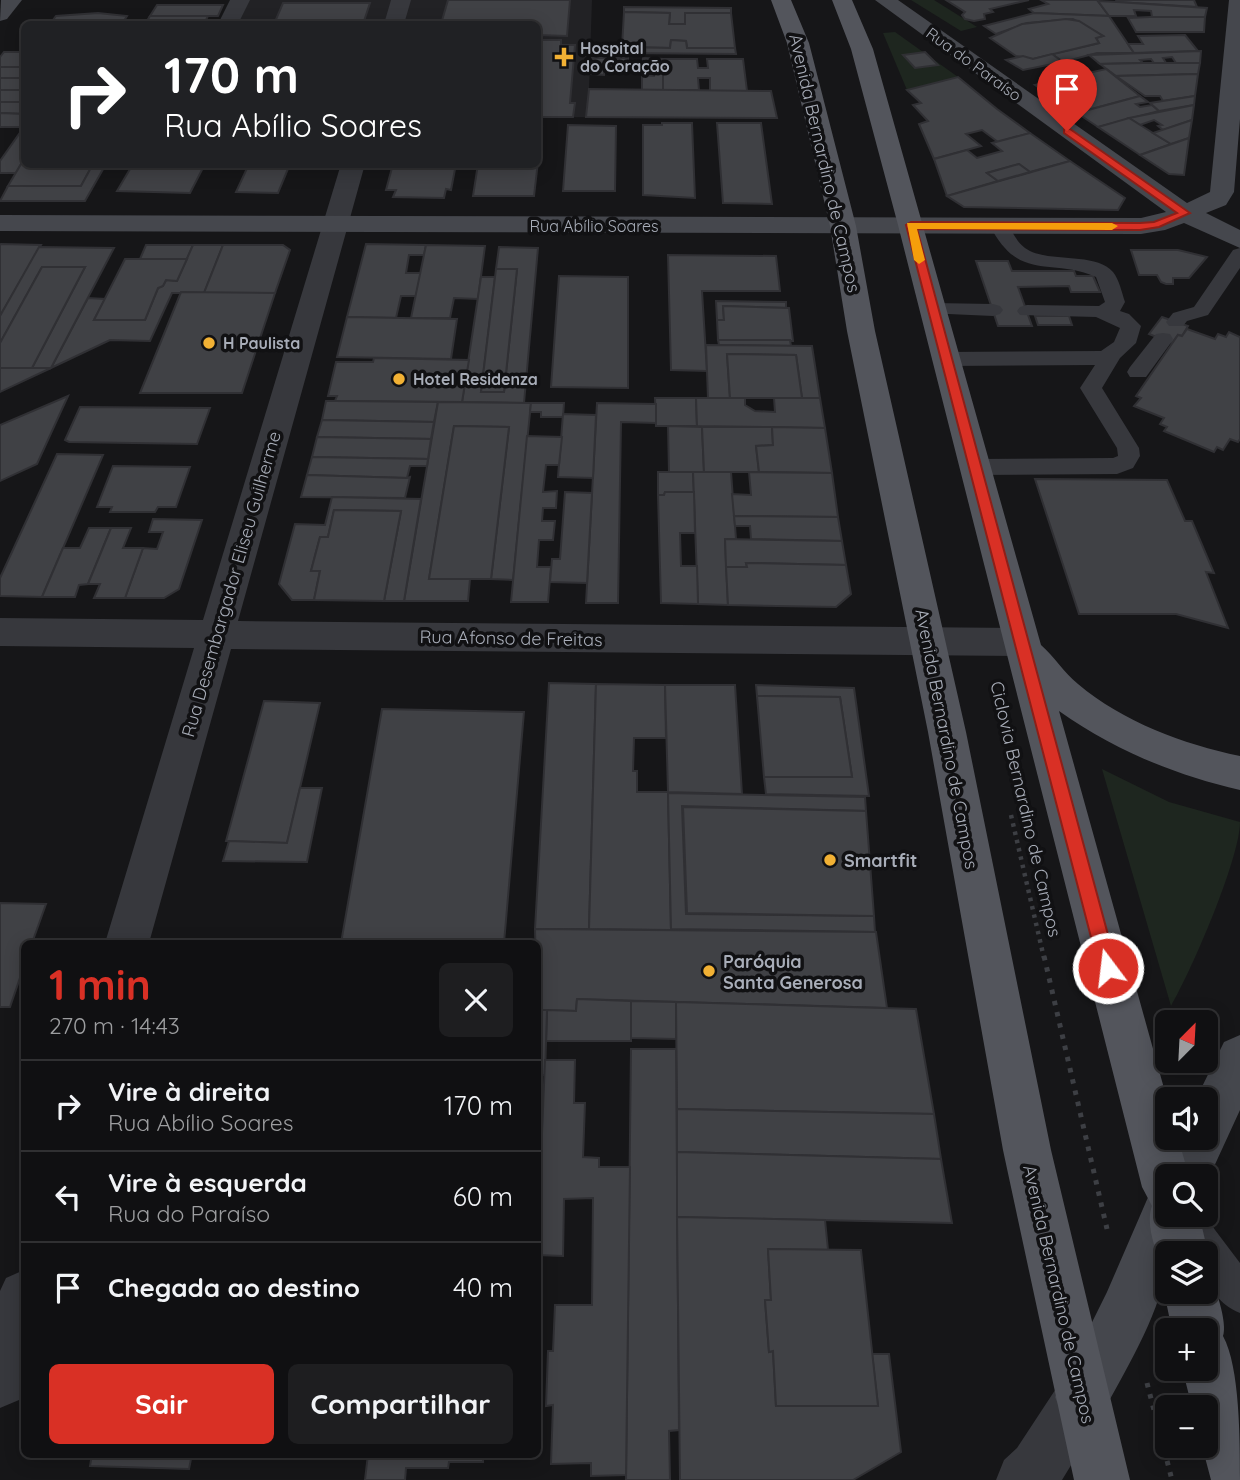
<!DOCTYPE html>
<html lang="pt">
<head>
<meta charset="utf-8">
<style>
  :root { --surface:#101012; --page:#1e1e20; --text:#f1f3f6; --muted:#9c9d9f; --line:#303032; --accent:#d93025 }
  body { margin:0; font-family:Quicksand,sans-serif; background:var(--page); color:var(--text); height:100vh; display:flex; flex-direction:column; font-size:26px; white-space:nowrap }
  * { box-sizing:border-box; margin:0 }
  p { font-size:23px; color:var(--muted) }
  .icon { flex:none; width:38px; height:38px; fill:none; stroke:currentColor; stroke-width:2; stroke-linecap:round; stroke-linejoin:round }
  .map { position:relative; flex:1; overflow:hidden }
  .sheet { position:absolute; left:21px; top:940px; width:520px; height:518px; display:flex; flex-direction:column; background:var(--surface); border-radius:10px; box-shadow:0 4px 18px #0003,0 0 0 2px var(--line) }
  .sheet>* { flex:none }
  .hud { position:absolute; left:21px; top:21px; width:520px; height:147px; border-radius:10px; box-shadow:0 4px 18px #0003,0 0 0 2px var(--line); background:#202124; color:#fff; overflow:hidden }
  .needle { width:46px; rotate:24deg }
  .fabs { position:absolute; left:1155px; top:1010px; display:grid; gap:14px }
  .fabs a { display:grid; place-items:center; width:63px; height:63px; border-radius:10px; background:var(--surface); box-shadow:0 4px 18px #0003,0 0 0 2px var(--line); font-size:35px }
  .pin { position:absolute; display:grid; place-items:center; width:60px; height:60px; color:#fff; margin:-72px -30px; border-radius:50% 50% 50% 0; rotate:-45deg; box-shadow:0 0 7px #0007 }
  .pin .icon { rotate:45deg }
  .me { position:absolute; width:77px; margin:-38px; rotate:345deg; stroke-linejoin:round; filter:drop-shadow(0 0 5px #0008) }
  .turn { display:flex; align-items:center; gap:24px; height:147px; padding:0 28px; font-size:32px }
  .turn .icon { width:91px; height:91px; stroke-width:2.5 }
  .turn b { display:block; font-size:49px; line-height:60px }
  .round { display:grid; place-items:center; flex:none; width:74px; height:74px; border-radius:10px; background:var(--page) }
  .summary { display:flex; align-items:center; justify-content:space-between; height:119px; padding:0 28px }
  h1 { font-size:42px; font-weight:700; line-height:52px; color:var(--accent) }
  .primary-button { display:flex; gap:14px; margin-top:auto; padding:14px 28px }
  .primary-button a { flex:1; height:80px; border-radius:10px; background:var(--accent); color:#fff; font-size:28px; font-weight:700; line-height:80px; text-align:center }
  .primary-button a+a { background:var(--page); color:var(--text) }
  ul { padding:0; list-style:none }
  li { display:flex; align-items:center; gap:21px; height:91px; padding:0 28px; border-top:2px solid var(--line) }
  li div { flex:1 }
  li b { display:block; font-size:26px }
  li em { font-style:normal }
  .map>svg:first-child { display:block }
  .built { fill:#222225 }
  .green { fill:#1e261f }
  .building { fill:#404145; stroke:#303034; stroke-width:2 }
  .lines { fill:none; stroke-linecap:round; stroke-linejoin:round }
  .path-far1 { stroke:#3d3f44; stroke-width:4.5; stroke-dasharray:3.5 5; stroke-linecap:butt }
  .path { stroke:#3d3f44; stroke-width:5; stroke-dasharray:4.5 7; stroke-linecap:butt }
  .lane { fill:#37383d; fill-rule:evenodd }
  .street { fill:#37383d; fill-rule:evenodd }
  .secondary { fill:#45474d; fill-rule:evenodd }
  .primary { fill:#53555c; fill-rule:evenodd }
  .route { fill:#d93025; stroke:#8d1f18; stroke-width:2 }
  .slow { fill:#f59e0b }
  .poi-dot { fill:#f2b134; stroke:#111113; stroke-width:2.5 }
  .labels { text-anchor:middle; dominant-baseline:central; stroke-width:7; stroke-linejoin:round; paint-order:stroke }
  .far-poi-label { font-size:16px; font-weight:bold; fill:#a8adb8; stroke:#111113; text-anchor:start }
  .far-street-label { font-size:16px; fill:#a8adb8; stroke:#111113 }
  .street-label { font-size:18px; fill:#a8adb8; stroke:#111113 }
  .poi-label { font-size:18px; font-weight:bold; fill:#a8adb8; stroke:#111113; text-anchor:start }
</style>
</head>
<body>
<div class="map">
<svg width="1240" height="1480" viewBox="0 0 1240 1480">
  <rect width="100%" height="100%" fill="#161618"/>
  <path class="built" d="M246,0H592L589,89L771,91L777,118L537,117V24H234Z"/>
  <g class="green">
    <path d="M911,0H934L977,27L961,31Z"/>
    <path d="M895,32L958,77L907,90L883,33Z"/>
    <path d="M1102,769L1169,802L1240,822C1240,859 1191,972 1171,1006Z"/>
  </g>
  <g class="building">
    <path d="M448,0H570L567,36L537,35V24H441Z"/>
    <path d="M946,0H1029L990,9L993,12L984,14L985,19L974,21L965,19L962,15L965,12Z"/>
    <path d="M1041,0H1097L1109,16L1034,13L1029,9L1048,4Z"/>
    <path d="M1116,0H1194L1197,7L1117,2Z"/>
    <path d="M1098,1L1117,2L1207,8L1205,17H1152L1151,11L1134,10L1136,16H1109Z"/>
    <path d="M283,3H370L363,24H274Z"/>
    <path d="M157,5H223L218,16H150Z"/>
    <path d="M624,7L731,8V13H685V24H669L670,13L624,12Z"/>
    <path d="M624,12L670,13L669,24H685V13H731L735,48H687L686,41L671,40L670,48L622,47Z"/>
    <path d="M98,13L127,16L122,24H50L56,16Z"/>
    <path d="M1034,13L1109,16L1134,53H1097L1063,62L1052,54L1099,43L1096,38L1103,36L1073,19L1027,23L996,34L984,26Z"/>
    <path d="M150,16H208L204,24H145Z"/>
    <path d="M1150,17H1205L1204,32H1136L1128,18Z"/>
    <path d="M1066,19L1079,21L1103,36L1096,38L1099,43L1033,59L1016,56L990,38L1022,24Z"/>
    <path d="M1185,35L1198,51L1134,53L1128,44H1143L1138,36Z"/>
    <path d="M537,40H561V45H575L570,103H575L573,117H537Z"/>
    <path d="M671,40L686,41L687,48H735L736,54L622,53V47L670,48Z"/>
    <path d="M1201,51L1200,63H1176L1172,57L1163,58L1166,63H1154L1151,59L1140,60L1143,63L1100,64L1089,55Z"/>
    <path d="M4,52H24V67H0V57Z"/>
    <path d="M925,52L938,65L915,68L903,55Z"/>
    <path d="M1052,54L1063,62L1023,70L1006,60L1023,56L1033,59Z"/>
    <path d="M592,58H628V69L604,68V75L591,74Z"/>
    <path d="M643,58L663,59V90H642V75L654,76L655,68H642Z"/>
    <path d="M663,59H697L698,68H708L707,59H743L747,91H710V78H698L699,90H663Z"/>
    <path d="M1143,63H1200L1198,74L1116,76L1100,64Z"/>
    <rect x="0" y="67" width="24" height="11"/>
    <path d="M1106,69L1140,96L1077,113L1035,85Z"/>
    <path d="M1198,74L1195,96L1163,101L1160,96H1145L1116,76Z"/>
    <path d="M958,77L997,109L1030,133L998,142L982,130L966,134L981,146L934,159L919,124L928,121L913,105L921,103L907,90Z"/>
    <rect x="0" y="78" width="24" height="12"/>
    <path d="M589,89L771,91L777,118L586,117Z"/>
    <rect x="0" y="90" width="24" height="12"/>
    <path d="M1140,96L1148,102L1136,104L1140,107L1152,105L1159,111L1098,127L1077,113Z"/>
    <path d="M1195,96L1194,105L1159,111L1150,103Z"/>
    <path d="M0,102H24V114L0,113Z"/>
    <path d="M1194,105L1192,120L1163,130L1158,126L1162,125L1154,120L1140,125L1129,118Z"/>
    <path d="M0,113L24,114V127H0Z"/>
    <path d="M1129,118L1153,133L1171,144L1140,155L1098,127Z"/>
    <path d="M1192,120L1189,138L1171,144L1153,133Z"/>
    <path d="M662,123H692L695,198L643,195V125H662Z"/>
    <path d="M717,123H761L772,204L723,203Z"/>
    <path d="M568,125L616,126L615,191H563Z"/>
    <path d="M24,127V159L16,173H0V161Z"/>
    <path d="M537,127H542L534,196H473L478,164H537Z"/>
    <path d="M1030,133L1070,161L1030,172L1019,164L987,173L998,181L947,196L934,159L967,150L977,158L1002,151L992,143Z"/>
    <path d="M1189,138L1184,175L1169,174L1140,155Z"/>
    <path d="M24,159V164H93L81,186H8Z"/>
    <path d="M1070,161L1125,198L1118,210L964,207L947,196Z"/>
    <path d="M93,164H106L85,201H0L8,186H81Z"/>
    <path d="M133,164H205L190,193L117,191Z"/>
    <path d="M249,164H290L278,193L236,192Z"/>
    <path d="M393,164H456L451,190L446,189L444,198L393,197L396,190H386Z"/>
    <path d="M1019,164L1030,172L998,181L987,173Z"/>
    <path d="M1,244L41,245L0,316V245Z"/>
    <path d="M366,244L426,245L424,255H409L406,273H421L416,296H401L396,318L347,317Z"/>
    <path d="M146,245H193L187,259H140Z"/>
    <path d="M193,245H223L204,293H172L150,341L110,340L51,368L88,298L105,299L94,320H145L158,288L163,286L166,280L177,281Z"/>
    <path d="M223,245H283L290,250L275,293H204Z"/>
    <path d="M426,245L485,246L478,299L454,298L450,318H411Z"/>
    <path d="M39,247L114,248L51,368H32L85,267H42L0,343V316Z"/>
    <path d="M499,247L538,248L524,403L462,402L481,277H495L481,392H504L517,269H496Z"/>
    <path d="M1131,250H1178L1207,257L1189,278H1173V284H1166L1161,282L1157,275H1139Z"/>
    <path d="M668,255L776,256L780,291H702L707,371L671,370Z"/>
    <path d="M125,259H187L177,281L166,280L163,286L158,288L145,320H94Z"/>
    <path d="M976,261H1008L1012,271H1074L1076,276H1093L1100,292H1071L1069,286L1018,287L1032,326H998Z"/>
    <path d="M42,267H85L32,368H0V343Z"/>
    <path d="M496,269H517L504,392H481Z"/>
    <path d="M559,276L628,277V388L551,387Z"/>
    <path d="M181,292L275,293L242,393H140Z"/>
    <path d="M716,301L786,302V308L723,306L724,320H717Z"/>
    <path d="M723,306L789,308L793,341L718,340L717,320H724Z"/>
    <path d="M1035,316H1069L1072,325H1038Z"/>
    <path d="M347,317L457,319L451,359L337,357Z"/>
    <path d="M1162,317L1188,326L1182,336L1178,335L1172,343L1149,334Z"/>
    <path d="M1187,329L1215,339L1218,334L1226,337L1229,332L1240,337V439L1238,442L1230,439L1223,450L1217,447L1214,452L1164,431L1167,427L1160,424L1164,418L1134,406L1141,398L1136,396L1178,335L1182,336Z"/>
    <path d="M718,340H790L791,346L719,345Z"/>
    <path d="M706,345L812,346L820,398H802L796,355L727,354L730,398H708Z"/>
    <path d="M727,354L796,355L802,398H730Z"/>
    <path d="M374,358L469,360L462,402L335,401L337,396H328L336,362H373Z"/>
    <path d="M0,368H51L0,392Z"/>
    <path d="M68,396L37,464L0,481V425Z"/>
    <path d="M655,398H696L697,426H656Z"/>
    <path d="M696,398H745V405L755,411L775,412L774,398H820L825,428L697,426Z"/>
    <path d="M326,401H335L438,402L434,422L322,420Z"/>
    <path d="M438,402L531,403L513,580L491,579L509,427L454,426L429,579H470L468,601H404Z"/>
    <path d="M531,403H564L563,417H541V412H530Z"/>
    <path d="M597,403L656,404V423L621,422L618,603H586Z"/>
    <path d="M80,407L210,408L197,444L69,442L65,440Z"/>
    <path d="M563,414L596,415L593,478L558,477Z"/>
    <path d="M322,420L434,422L431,439L317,437Z"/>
    <path d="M454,426L509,427L491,579H429Z"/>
    <path d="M668,426L702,427L704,472H669Z"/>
    <path d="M702,427H772L773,445L756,446L759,472H704Z"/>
    <path d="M772,427L825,428L832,473L759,472L756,446L773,445Z"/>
    <path d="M527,436L562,437L559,465H546L543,492L557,491L556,508H543L542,521H555L553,540H539L537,567H551L548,602H511Z"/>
    <path d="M317,437L431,439L428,459L312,457Z"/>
    <path d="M57,454L103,455L42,597L0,596V578Z"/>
    <path d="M312,457L428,459L427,466H410L407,478L307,475Z"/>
    <path d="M113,466L190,467L176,507H158L155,512H110L112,507H97Z"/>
    <path d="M658,472H693L694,492H665L664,495H658Z"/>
    <path d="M693,472H731L736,539H725L728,605L698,604Z"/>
    <path d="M749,472L832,473L838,517L734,516L732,494L751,495Z"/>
    <path d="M307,475L407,478L410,477L405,498L301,497Z"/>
    <path d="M1035,479L1167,480L1185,521H1192L1214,573L1206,572L1228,628L1176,614H1079Z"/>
    <path d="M565,492L592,493L587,583L550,582L552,559H560Z"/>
    <path d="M665,492H694L695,533H680L681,566H697L698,604L661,603L658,495H664Z"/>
    <path d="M332,497L421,499L404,601H384L401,511L334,510L328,537H320L311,571H320L314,600H292L279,584L295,524L325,525Z"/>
    <path d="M334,510L401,511L384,601L314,600L320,571H311L320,537H328Z"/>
    <path d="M734,516L838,517L842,541L751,539L750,526H735Z"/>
    <path d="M153,519L202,520L179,589L164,598H125L143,548L157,549L163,532H149Z"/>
    <path d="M89,528H111L88,584L79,585L75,597H42L63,548H80Z"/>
    <path d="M111,528H131L123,548H143L125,598H94L100,584H88Z"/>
    <path d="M725,539L842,541L846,565L746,563L747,567H726Z"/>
    <path d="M746,563L846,565L851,594L836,607L728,605L726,567H747Z"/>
    <path d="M549,683L596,684L589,929H535Z"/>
    <path d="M596,684L665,685L666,738H634L633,771H637V792H668L671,930L589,929Z"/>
    <path d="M665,685H735L742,794L668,792Z"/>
    <path d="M756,685L854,688L869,796L766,794L764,777H852L840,697L757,696Z"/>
    <path d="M757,696L840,697L852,777H764Z"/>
    <path d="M264,701L320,703L287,843L226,841Z"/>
    <path d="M382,709L524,712L504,943H341Z"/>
    <path d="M300,788H322L307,862L223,861L229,841L287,843Z"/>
    <path d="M668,793L865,797L866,811L682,806L686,914L874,916L875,932L671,929Z"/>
    <path d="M683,807L866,811L874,916L687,913Z"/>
    <path d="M0,903L46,904L32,943H24V966L10,1007H0Z"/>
    <path d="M535,929L876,932L887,1008L577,999L576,1011L537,1010Z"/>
    <path d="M577,999L631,1001V1041H546L547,1010L576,1011Z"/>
    <path d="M631,1001L676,1002V1039L631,1038Z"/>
    <path d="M676,1002L916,1009L934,1114L677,1109Z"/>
    <path d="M537,1010H547L545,1075H537Z"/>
    <path d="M631,1049H676L679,1430L669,1431L670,1480H626Z"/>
    <path d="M545,1060H575L574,1103H585L583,1157L599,1158V1167H630L626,1475L591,1476V1463L551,1464L553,1405L546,1406L548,1351H553L555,1305H592L593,1198L564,1199L563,1256L537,1255Z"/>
    <path d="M677,1109L934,1114L941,1159L677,1152Z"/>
    <path d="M677,1152L941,1159L952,1223L677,1217Z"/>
    <path d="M677,1217L825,1220L828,1250L768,1249L771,1300H765L769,1352L773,1351L776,1406H878L872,1354H889L901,1452L853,1480H680Z"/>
    <path d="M768,1249L861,1250L878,1406H776L773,1351L769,1352L765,1300H771Z"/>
    <path d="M92,1454H192L189,1469L90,1466Z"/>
    <path d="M368,1454H483V1462H449L448,1468H406L405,1480H365Z"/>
  </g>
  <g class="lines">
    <path class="path-far1" d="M1011,815L1044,958"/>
    <g class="path">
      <path d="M1044,956L1107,1229"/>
      <path d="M1147,1383L1172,1480"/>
    </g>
    <g class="lane">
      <path d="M999,220L1006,222C1012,231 1016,241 1025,248C1047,264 1095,251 1113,272C1119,279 1122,293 1125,302L1120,311L1129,314L1141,326L1136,343L1120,358L1102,388L1139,448L1140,456L1133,468L1117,474L975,475L967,473L963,467L967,461L975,459L1113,458L1118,456L1117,448L1080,388L1095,365L946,366L939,364L935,359L939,354L946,352L1101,351L1114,342L1120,328L1096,317L1020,315L1017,311L1020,307L1027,305L1099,306L1105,302L1096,277C1049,257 1020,283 990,226Z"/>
      <path d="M1240,248V268L1208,315L1187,321L1183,326H1169L1166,322L1173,313L1194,307L1233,250Z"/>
      <path d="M933,303L993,304L1000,306L1003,310L1000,314L993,316L926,313L923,309L926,305Z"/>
      <path d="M1163,333L1170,334L1173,339L1170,344L1146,377H1130L1127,372L1130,367L1156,334Z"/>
      <path d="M1169,1214H1203L1240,1263V1313C1212,1301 1206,1281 1206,1253H1186L1172,1234L1167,1221Z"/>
    </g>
    <g class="street">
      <path d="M230,0H250L238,24H218Z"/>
      <path d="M391,0H411L404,24H384Z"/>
      <path d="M341,164H365L238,621L1022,628L1035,632L1040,642L1035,652L1022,656L231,649L149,943H105L194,648L0,646V618L203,620Z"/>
      <path d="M24,1270V1387L19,1400L0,1408V1291L6,1278Z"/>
      <path d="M1082,1370L1101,1378L1109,1397L1101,1416L1062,1480H996L1004,1460L1017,1448L1063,1378Z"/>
    </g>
    <g class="secondary">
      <path d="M1,0H22L7,19L0,21Z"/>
      <path d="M875,0H898L1187,203L1210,192L1229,0H1240V119L1234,192L1226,205L1206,213L1240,230V248L1184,223L1165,230L1141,234L0,231V215L1141,218L1166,212Z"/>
      <path d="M1240,1035V1110L1206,1184V1176H1167V1214H1191L1176,1253H1167C1167,1305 1125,1370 1101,1416L1082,1424L1063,1416L1055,1397L1107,1292L1149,1195L1165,1189L1159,1176L1177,1138H1206V1099H1196L1224,1042Z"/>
    </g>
    <g class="primary">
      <path d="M771,0H791L809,43L856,226L875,331L966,732L1051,1150L1130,1480H1074L1003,1150L928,732L847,331L830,226L787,43Z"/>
      <path d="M832,0H852L873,49L1041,645C1054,656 1064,673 1078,684C1123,722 1183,744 1240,756V790C1175,775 1114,750 1059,711L1167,1099V1138H1178L1189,1176H1167V1214H1199L1208,1253L1206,1257V1253H1167V1272L1164,1271C1156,1253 1145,1224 1152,1206L1142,1187L898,225L851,49Z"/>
      <path d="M1206,1272C1215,1281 1228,1324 1223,1336C1240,1367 1240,1440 1240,1480H1211L1202,1446H1206V1407H1192L1182,1368H1206V1330H1172L1164,1292L1167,1284V1292H1206Z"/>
    </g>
  </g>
  <path class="route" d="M1064,129H1070L1190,213L1159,227L1140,230L917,229L1117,968L1114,974L1108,977L1101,974L1099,968L906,225L911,222L1140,223L1154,222L1177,213L1064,133Z"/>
  <path class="slow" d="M907,223H1112L1118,226L1112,230L917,229L925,260L919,264L914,260Z"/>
  <g class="poi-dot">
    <path d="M560.5 46.5h7v7h7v7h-7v7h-7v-7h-7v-7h7z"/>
    <circle cx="209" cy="343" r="7"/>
    <circle cx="399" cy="379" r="7"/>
    <circle cx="830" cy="860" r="7"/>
    <circle cx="709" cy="971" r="7"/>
  </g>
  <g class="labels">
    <g class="far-poi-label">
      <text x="580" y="48">Hospital<tspan x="580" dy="18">do Coração</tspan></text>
      <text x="223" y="343">H Paulista</text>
      <text x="413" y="379">Hotel Residenza</text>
    </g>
    <g class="far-street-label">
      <text transform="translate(974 64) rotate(36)">Rua do Paraíso</text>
      <text x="594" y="226">Rua Abílio Soares</text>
    </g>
    <g class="street-label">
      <text transform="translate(825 163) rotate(77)">Avenida Bernardino de Campos</text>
      <text transform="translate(231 584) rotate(-74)">Rua Desembargador Eliseu Guilherme</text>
      <text transform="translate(511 638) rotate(1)">Rua Afonso de Freitas</text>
      <text transform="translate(947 739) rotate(79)">Avenida Bernardino de Campos</text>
      <text transform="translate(1026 809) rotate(77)">Ciclovia Bernardino de Campos</text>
      <text transform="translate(1059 1294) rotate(77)">Avenida Bernardino de Campos</text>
    </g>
    <g class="poi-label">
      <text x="844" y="860">Smartfit</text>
      <text x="723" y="961">Paróquia<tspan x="723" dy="21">Santa Generosa</tspan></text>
    </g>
  </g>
</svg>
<div class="fabs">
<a><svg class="needle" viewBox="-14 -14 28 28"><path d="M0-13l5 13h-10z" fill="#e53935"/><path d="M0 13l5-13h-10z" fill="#9c9d9f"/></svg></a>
<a><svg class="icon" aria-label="sound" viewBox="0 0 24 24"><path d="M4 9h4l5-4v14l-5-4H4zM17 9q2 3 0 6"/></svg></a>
<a><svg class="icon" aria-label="search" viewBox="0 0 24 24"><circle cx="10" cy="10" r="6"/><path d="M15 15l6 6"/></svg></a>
<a><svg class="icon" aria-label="layers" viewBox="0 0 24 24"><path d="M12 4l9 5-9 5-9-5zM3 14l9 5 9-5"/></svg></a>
<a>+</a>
<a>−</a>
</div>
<div class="pin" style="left:1067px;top:131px;background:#d93025"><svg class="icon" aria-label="arrive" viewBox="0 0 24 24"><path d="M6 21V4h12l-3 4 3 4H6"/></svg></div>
<svg class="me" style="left:1108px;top:968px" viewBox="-20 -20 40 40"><circle r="17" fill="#d93025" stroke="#fff" stroke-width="3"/><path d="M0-11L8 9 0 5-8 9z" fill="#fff"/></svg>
<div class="hud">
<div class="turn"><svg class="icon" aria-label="right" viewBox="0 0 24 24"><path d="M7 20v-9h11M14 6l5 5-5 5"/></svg><div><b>170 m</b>Rua Abílio Soares</div></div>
</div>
<section class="sheet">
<div class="summary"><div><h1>1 min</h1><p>270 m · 14:43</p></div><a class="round"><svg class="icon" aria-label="close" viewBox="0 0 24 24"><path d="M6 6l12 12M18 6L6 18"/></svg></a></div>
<ul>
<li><svg class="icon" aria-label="right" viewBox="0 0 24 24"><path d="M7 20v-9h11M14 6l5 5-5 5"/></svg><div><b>Vire à direita</b><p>Rua Abílio Soares</p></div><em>170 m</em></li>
<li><svg class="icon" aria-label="left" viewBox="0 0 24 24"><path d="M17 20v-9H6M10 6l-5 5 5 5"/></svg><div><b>Vire à esquerda</b><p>Rua do Paraíso</p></div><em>60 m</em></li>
<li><svg class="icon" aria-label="arrive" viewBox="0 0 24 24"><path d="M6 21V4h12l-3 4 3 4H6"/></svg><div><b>Chegada ao destino</b></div><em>40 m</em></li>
</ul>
<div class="primary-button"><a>Sair</a><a>Compartilhar</a></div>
</section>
</div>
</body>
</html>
